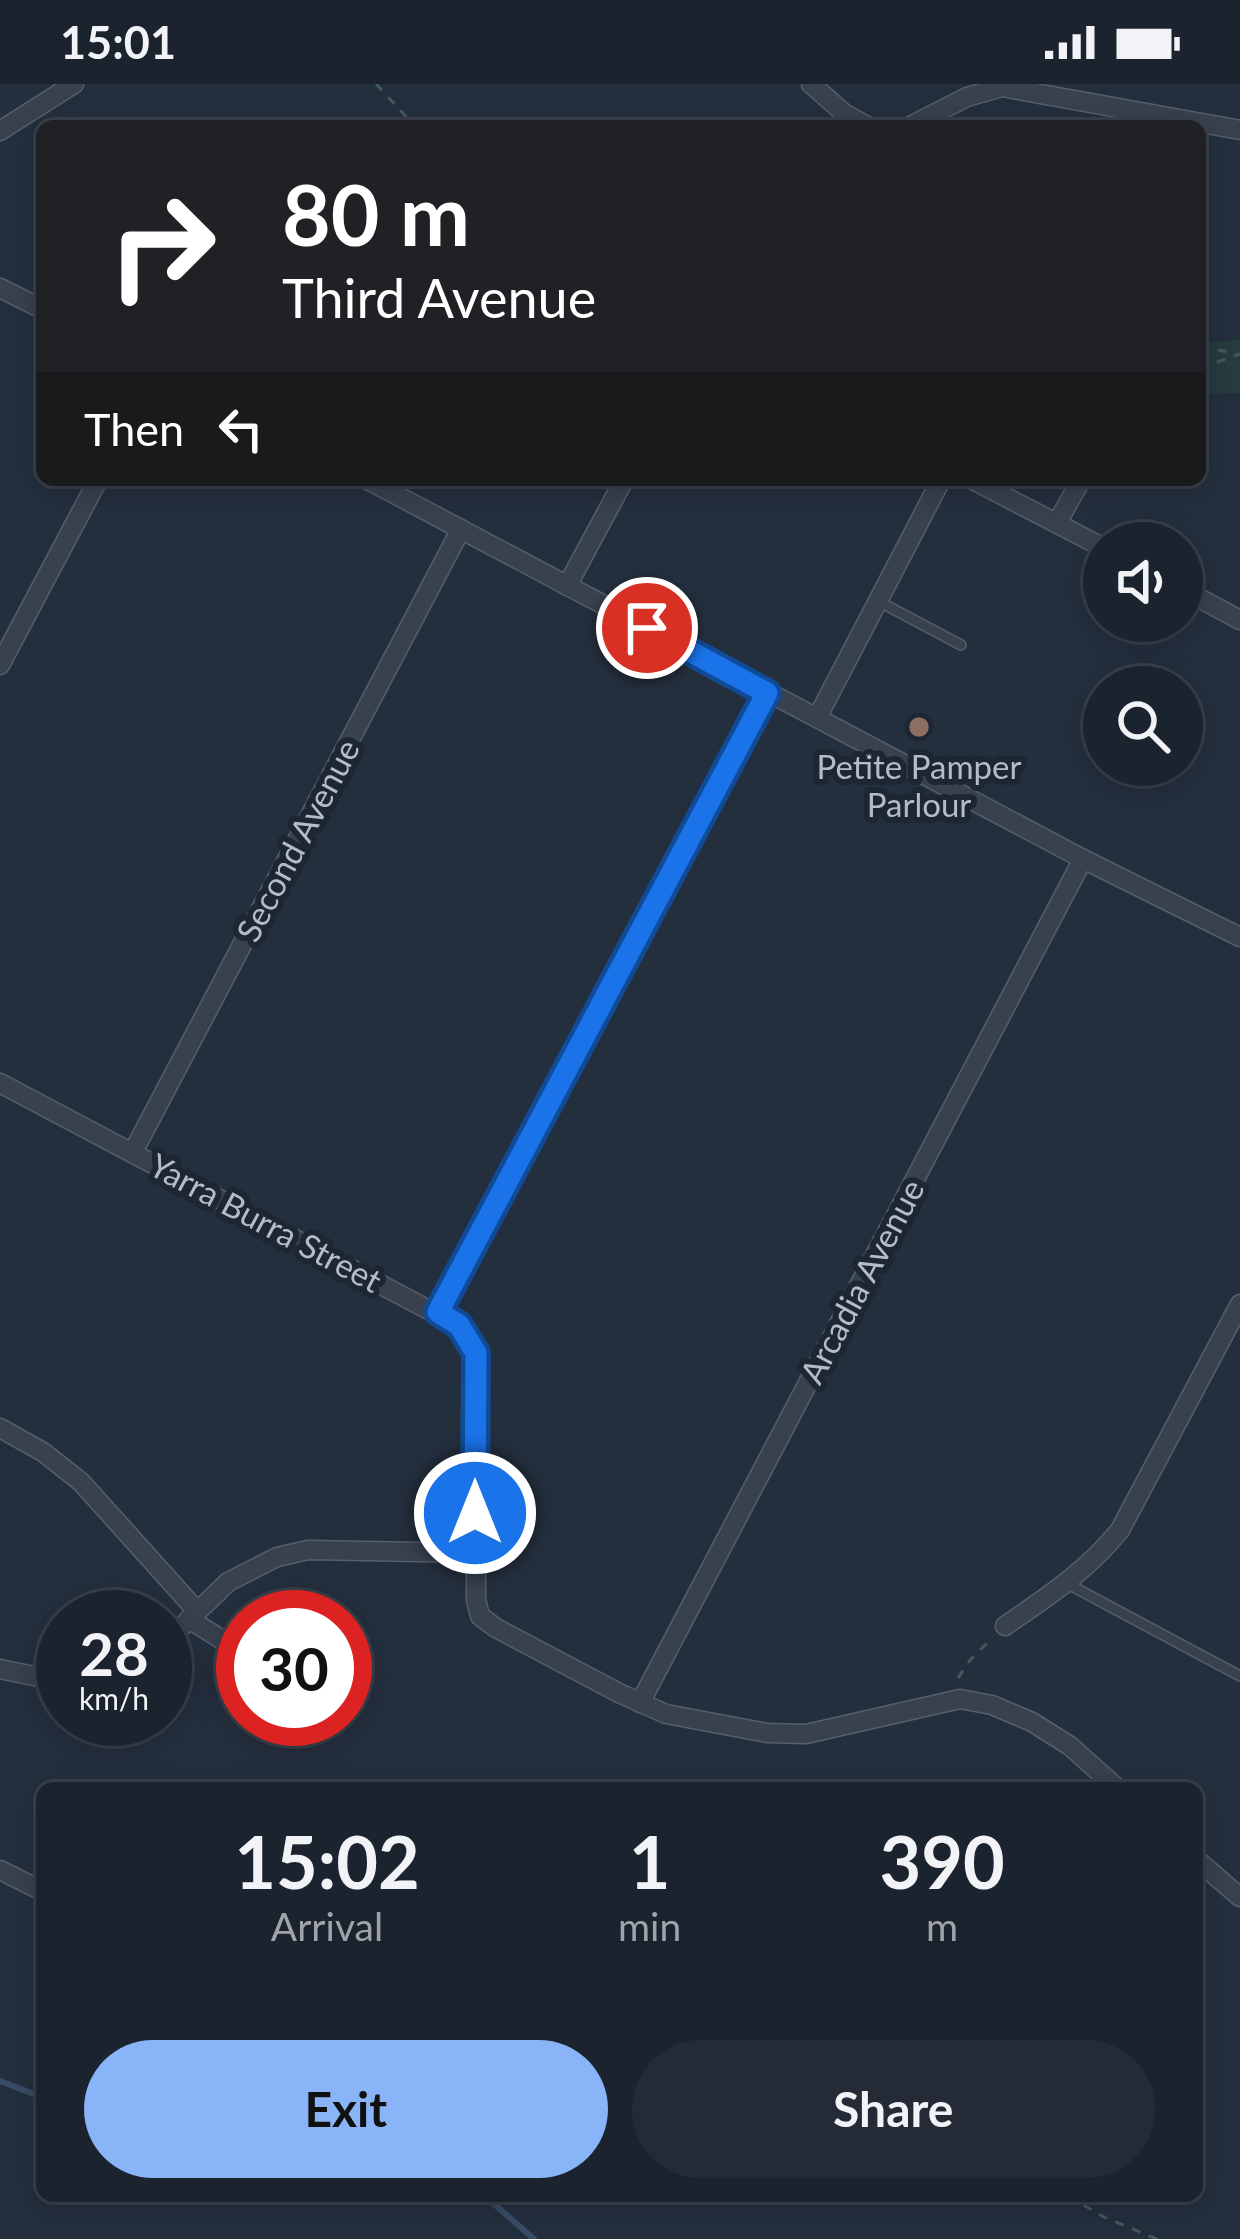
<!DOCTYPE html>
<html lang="en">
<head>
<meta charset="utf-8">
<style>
  :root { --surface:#1b232e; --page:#242b36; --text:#f1f3f6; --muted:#a0a4aa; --line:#39404a; --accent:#8ab4f8 }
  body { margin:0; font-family:Lato,sans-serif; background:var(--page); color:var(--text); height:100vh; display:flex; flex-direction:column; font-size:45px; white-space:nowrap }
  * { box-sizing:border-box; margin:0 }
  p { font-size:39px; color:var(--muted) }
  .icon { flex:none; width:66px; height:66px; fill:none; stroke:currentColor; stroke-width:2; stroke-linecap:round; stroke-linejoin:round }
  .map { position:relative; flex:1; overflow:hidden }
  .details { position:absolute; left:36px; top:1698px; width:1167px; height:420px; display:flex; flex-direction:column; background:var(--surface); border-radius:18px; box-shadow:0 6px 30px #0003,0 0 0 3px var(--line) }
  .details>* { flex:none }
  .guide { position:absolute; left:36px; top:36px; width:1170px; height:366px; border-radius:18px; box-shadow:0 6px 30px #0003,0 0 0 3px var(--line); background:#202124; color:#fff; overflow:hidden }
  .tools { position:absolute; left:1083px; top:438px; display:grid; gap:24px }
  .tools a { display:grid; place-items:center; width:120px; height:120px; border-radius:50%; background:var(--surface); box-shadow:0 6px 30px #0003,0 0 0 3px var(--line); font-size:60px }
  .speed { position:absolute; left:36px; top:1506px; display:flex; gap:24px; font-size:60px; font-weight:700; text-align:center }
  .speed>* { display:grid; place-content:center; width:156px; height:156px; border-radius:50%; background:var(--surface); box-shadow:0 6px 30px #0003,0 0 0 3px var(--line); line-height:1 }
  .speed small { font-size:30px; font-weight:400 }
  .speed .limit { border:18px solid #d22; background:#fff; color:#111 }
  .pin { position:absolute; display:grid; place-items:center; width:102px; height:102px; color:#fff; margin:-51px; border:6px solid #fff; border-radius:50%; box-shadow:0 3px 12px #0007 }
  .me { position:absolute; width:132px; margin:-66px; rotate:0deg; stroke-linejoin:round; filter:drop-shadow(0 0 9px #0008) }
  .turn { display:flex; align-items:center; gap:42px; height:252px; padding:0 48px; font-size:54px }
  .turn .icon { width:156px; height:156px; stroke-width:2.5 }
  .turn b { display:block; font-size:84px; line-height:102px }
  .then { display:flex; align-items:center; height:114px; padding:0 48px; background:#0003; gap:24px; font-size:45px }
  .eta { display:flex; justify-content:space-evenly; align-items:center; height:204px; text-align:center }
  .eta b { font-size:72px; font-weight:700; line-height:84px }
  .button { display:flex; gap:24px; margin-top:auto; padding:24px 48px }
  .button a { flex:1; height:138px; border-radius:72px; background:var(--accent); color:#111; font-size:48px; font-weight:700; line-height:138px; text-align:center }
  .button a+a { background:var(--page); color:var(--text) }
  .status { display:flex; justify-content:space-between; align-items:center; height:84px; padding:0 60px; background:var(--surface); direction:ltr }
  .status svg { height:33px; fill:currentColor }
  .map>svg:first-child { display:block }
  .green { fill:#263c3f }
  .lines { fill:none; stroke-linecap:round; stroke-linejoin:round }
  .stream { stroke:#394c67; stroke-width:6 }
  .lane-casing { stroke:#565f6c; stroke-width:12 }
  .street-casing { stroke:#565f6c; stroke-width:21 }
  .path { stroke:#44595c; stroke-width:3; stroke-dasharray:9 9; stroke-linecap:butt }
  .lane { stroke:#38414e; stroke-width:9 }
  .street { stroke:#38414e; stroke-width:18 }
  .route-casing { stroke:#114b97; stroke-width:30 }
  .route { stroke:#1a73e8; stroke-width:21 }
  .education-dot { fill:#8d6e63; stroke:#1d2633; stroke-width:4.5 }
  .labels { text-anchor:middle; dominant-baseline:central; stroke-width:12; stroke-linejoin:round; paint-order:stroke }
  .poi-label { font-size:33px; fill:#b4bcc9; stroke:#1d2633 }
  .street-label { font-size:33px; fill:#b4bcc9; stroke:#1d2633 }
</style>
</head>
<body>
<div class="status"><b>15:01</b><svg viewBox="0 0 49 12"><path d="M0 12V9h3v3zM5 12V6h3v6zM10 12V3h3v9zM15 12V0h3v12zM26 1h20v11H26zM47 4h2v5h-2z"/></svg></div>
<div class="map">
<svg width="1240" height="2155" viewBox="0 0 1240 2155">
  <rect width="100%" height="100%" fill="#242f3e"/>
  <path class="green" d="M1240,256V309L1200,311V259Z"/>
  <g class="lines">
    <g class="stream">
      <path d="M0,1997L42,2013"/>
      <path d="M485,2112L534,2155"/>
    </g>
    <defs>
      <g id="lane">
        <path d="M878,517L961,561"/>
        <path d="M1068,1500L1240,1592"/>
      </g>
      <g id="street">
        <path d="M811,0L845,30L867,42"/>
        <path d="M910,42L967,13L1002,3L1240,46"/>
        <path d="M0,47L74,0"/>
        <path d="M0,204L42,225"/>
        <path d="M368,396L1083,775L1240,853"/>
        <path d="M973,396L1104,464"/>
        <path d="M1057,439L1081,396"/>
        <path d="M567,502L624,396"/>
        <path d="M1182,505L1240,536"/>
        <path d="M0,581L98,396"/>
        <path d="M817,634L941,396"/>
        <path d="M0,999L459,1242L476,1269V1516L480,1532L496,1544L619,1609L666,1630L767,1649L806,1650L960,1615L992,1621L1032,1638L1070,1662L1117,1704"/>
        <path d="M133,1068L461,445"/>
        <path d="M438,1228L767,609"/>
        <path d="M0,1344L43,1368L81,1398L197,1527"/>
        <path d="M189,1535L243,1569"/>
        <path d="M1005,1542C1047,1513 1087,1487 1120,1446L1240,1220"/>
        <path d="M165,1559L228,1498L277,1473L308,1466L475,1469"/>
        <path d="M0,1585L63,1598"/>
        <path d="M640,1619L1083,775"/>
        <path d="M302,1635L310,1649"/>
        <path d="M1197,1776L1240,1813"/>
        <path d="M0,1786L42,1807"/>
      </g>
    </defs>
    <use href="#lane" class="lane-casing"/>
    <use href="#street" class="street-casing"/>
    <g class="path">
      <path d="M376,0L415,42"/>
      <path d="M1200,263L1236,269"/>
      <path d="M1200,284L1240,270"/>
      <path d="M958,1594L971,1575L990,1556"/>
      <path d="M1068,2112L1104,2133L1157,2155"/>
    </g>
    <use href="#lane" class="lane"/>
    <use href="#street" class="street"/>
  </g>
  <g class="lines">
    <defs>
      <path id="route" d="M475,1429L476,1269L459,1241L438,1228L767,609L647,544"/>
    </defs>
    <use href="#route" class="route-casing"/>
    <use href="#route" class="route"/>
  </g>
  <circle class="education-dot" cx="919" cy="643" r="12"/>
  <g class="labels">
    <g class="poi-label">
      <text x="919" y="682">Petite Pamper<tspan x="919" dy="38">Parlour</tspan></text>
    </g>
    <g class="street-label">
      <text transform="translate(297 756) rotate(-62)">Second Avenue</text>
      <text transform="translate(266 1138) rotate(28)">Yarra Burra Street</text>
      <text transform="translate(861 1197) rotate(-62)">Arcadia Avenue</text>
    </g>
  </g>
</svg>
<div class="tools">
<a><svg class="icon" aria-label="sound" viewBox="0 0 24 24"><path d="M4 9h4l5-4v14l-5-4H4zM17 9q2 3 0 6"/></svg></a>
<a><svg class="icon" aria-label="search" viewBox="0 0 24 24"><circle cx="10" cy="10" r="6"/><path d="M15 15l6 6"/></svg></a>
</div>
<div class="speed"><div>28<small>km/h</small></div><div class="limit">30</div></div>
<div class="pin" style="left:647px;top:544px;background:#d93025"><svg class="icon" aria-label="arrive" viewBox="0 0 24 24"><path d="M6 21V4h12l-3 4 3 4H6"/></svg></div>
<svg class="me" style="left:475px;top:1429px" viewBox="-20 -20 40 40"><circle r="17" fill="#1a73e8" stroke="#fff" stroke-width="3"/><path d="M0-11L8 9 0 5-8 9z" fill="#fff"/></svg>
<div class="guide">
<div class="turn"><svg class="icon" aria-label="right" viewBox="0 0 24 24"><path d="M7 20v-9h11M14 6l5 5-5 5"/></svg><div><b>80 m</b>Third Avenue</div></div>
<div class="then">Then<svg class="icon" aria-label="left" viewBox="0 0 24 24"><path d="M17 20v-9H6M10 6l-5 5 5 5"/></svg></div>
</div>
<section class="details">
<div class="eta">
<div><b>15:02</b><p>Arrival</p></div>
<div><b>1</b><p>min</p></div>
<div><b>390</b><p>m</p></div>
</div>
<div class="button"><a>Exit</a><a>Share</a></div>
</section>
</div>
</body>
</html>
